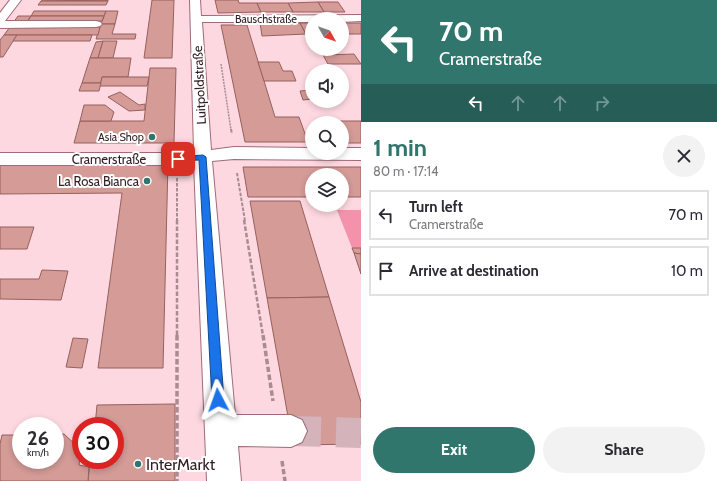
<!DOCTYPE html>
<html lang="en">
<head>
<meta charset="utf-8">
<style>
  :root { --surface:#fff; --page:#f2f2f3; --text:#2b2b33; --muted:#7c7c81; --line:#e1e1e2; --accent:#30766d }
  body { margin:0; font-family:Cabin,sans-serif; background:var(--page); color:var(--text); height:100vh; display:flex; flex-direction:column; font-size:15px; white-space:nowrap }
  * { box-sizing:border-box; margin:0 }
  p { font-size:13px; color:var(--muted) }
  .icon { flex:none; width:22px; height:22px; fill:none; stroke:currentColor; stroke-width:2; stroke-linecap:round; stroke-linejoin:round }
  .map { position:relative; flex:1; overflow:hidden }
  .side { display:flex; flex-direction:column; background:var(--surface); width:356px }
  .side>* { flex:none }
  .banner { background:#30766d; color:#fff; overflow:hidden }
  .needle { width:26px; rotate:130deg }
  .buttons { position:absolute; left:305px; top:12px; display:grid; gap:8px }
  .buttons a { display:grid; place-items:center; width:44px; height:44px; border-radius:50%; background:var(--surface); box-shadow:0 2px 6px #0003; font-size:20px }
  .speed { position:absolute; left:12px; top:417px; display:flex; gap:8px; font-size:20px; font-weight:700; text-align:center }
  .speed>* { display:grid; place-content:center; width:52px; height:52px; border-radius:50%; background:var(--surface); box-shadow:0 2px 6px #0003; line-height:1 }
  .speed small { font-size:10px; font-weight:400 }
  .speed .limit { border:6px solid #d22; background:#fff; color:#111 }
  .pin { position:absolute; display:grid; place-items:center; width:34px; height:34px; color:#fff; margin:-17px; border-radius:8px; box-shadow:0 2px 6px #0006 }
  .me { position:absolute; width:44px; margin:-22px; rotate:356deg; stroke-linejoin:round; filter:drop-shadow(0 0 3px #0008) }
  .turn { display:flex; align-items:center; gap:14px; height:84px; padding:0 12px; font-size:18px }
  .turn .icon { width:52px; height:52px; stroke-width:2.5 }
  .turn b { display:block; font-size:28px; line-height:34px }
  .lanes { display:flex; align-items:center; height:38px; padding:0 12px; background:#0003; justify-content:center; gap:20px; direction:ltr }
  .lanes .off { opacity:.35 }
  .round { display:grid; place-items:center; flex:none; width:42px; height:42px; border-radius:21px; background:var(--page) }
  .head { display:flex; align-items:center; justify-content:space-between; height:68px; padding:0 12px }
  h1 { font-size:24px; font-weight:700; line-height:30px; color:var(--accent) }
  .button { display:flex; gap:8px; margin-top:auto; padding:8px 12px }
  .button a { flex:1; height:46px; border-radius:24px; background:var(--accent); color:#fff; font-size:16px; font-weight:700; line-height:46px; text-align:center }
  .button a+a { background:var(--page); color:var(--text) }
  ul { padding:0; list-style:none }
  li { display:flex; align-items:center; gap:12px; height:50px; margin:0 8px 6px; padding:0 4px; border:2px solid var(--line); border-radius:0px }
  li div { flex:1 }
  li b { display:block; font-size:15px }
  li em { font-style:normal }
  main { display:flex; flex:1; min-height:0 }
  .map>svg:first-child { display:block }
  .green { fill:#f492ab }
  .building { fill:#d49b97; stroke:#96615e }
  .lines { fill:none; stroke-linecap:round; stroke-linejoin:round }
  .minor-tunnel { stroke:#d4b3ba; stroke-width:30; stroke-dasharray:30 15; stroke-linecap:butt }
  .minor-casing { stroke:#a06b78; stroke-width:2 }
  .path-far3 { stroke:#aa8b92; stroke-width:1.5; stroke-dasharray:2 1; stroke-linecap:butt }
  .path-far2 { stroke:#aa8b92; stroke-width:2; stroke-dasharray:3.5 1.5; stroke-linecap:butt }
  .path-far1 { stroke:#aa8b92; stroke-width:2.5; stroke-dasharray:4.5 2; stroke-linecap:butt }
  .path { stroke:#aa8b92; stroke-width:3.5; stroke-dasharray:5.5 2.5; stroke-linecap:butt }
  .minor { fill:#fff; fill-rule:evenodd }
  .route { fill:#1a73e8; stroke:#114b97 }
  .poi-dot { fill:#30766d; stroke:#fff; stroke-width:1.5 }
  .labels { text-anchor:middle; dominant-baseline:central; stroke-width:4; stroke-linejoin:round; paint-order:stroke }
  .far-street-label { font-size:11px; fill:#321d22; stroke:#fff }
  .far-poi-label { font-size:11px; fill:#321d22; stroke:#fff; text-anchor:end }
  .street-label { font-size:13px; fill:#321d22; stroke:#fff }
  .poi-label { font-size:13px; fill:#321d22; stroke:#fff; text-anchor:end }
  .near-poi-label { font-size:16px; fill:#321d22; stroke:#fff; text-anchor:start }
</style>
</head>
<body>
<main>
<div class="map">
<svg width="361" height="481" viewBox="0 0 361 481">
  <rect width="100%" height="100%" fill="#fdd8e0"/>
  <path class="green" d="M337,210H361V248H352Z"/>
  <g class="building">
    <path d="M41,0H108V1Z"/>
    <path d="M152,0H174L172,58H144Z"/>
    <path d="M215,0H238L239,3H257L261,12L218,13Z"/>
    <path d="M41,1H108L106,5H38Z"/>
    <path d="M318,2H338L345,12H324Z"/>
    <path d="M318,2L324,12H293L288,3Z"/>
    <path d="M257,3H288L293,12H261Z"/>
    <path d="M34,11H106L104,16H31Z"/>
    <path d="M106,11H118L115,24H101Z"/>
    <path d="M18,16H31L26,23H13Z"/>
    <path d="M31,16H104L102,21H28Z"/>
    <path d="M260,23H300L306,34L262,36Z"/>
    <path d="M300,23H312V34H306Z"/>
    <path d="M342,23H361V34H346L342,29Z"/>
    <path d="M101,24H115L112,34H136L135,39H96Z"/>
    <path d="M221,25H247L275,117H299L308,142H245Z"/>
    <path d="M10,27H100L98,35H4Z"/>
    <path d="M4,35H17L3,57H0V40Z"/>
    <path d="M17,35H92L90,41H13Z"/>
    <path d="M103,41L98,58H90L96,42Z"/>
    <path d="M103,41H117L113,58H98Z"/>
    <path d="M354,54L361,64H328L323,55Z"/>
    <path d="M90,58H131L128,77H102L101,83H82Z"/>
    <path d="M258,62H279L283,71H292L296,81H264Z"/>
    <path d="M150,68H176L174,143H74L80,121H144Z"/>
    <path d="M102,77H149L147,86H100Z"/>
    <path d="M82,83H101L99,91H79Z"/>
    <path d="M312,90V99L303,100L300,91Z"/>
    <path d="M120,92L139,105L145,104V110L129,111L108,97Z"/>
    <path d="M84,105H105L114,112L111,121H80Z"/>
    <path d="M330,121H361V143H342V123H331Z"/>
    <path d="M168,163L163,368H98L122,193L0,194V164Z"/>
    <path d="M243,167H361V197H342V175H312V197H248Z"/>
    <path d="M250,201H300L329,297L267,298Z"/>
    <path d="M0,227H34L27,249H0Z"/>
    <path d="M352,248H361V254L354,253Z"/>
    <path d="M354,253L361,254V274Z"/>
    <path d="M42,270L68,271L61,300L0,299V279H39Z"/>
    <path d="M329,297L361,402V444L293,445L267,298Z"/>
    <path d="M73,338L88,339L82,368L66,367Z"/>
    <path d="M175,404V481H88L90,460H115V426H95L97,405Z"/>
    <path d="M55,434H64L81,450L79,465L89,467L88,481H0V444L2,435H21V460H55Z"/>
  </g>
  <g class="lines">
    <path class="minor-tunnel" d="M291,431L361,433"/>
    <defs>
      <g id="minor">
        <path d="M10,0H21L5,21H96L100,22L102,24L100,26L96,27L0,28V13Z"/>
        <path d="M190,0H200L201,16L361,15V21L342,22V19H312V22H202L211,150L234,147L312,148V153H342V148H361V160L234,159L212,161L235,415H291L302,420L307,431L302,442L291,447L238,446L241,481H207L194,163L178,165H0V153H178L194,152Z"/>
      </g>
    </defs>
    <use href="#minor" class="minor-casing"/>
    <path class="path-far3" d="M221,64L231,130"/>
    <g class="path-far2">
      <path d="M231,129L232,134"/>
      <path d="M237,173L245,221"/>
      <path d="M177,178V221"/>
    </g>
    <g class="path-far1">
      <path d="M177,220V336"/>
      <path d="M244,220L263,336"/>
    </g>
    <g class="path">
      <path d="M177,335V481"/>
      <path d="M263,335L273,401"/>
      <path d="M282,461L285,481"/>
    </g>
    <use href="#minor" class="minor"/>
  </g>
  <path class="route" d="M203,155L206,157L224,400L222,404L218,406L214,404L212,400L199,160L178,161L174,159L178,157Z"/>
  <g class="poi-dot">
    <circle cx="152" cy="137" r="4"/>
    <circle cx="147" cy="181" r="4"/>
    <circle cx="138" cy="464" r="4"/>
  </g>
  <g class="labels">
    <g class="far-street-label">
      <text x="266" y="19">Bauschstraße</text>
    </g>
    <g class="far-poi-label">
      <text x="144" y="137">Asia Shop</text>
    </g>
    <g class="street-label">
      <text transform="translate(199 85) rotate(-93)">Luitpoldstraße</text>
      <text x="109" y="159">Cramerstraße</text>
    </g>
    <g class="poi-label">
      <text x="139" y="181">La Rosa Bianca</text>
    </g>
    <g class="near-poi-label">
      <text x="146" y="464">InterMarkt</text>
    </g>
  </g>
</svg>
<div class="buttons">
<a><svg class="needle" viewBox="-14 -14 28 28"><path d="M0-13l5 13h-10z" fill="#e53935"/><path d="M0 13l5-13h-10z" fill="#7c7c81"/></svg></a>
<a><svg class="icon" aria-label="sound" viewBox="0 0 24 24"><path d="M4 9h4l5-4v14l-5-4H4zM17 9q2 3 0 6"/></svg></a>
<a><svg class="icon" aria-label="search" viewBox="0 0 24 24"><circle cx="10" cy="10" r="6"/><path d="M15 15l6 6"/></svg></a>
<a><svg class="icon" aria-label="layers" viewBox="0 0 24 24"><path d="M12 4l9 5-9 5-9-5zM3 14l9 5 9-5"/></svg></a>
</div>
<div class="speed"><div>26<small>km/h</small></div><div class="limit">30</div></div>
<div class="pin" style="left:178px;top:159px;background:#d93025"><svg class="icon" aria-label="arrive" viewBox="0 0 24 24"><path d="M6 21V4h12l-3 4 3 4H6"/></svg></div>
<svg class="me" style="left:218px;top:400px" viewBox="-20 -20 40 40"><path d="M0-17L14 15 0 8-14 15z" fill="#1a73e8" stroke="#fff" stroke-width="4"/></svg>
</div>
<section class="side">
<div class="banner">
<div class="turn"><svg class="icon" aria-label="left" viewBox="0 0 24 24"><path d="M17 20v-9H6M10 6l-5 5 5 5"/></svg><div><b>70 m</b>Cramerstraße</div></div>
<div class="lanes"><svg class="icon" aria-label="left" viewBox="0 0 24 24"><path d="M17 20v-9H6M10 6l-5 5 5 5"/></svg><svg class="icon off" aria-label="ahead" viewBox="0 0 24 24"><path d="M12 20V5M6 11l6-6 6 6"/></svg><svg class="icon off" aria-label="ahead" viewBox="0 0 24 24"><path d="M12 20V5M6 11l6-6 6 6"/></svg><svg class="icon off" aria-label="right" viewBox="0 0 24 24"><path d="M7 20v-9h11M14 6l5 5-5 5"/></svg></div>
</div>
<div class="head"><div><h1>1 min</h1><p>80 m · 17:14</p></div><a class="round"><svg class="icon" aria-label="close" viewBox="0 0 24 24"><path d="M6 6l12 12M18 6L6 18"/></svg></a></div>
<ul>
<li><svg class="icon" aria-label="left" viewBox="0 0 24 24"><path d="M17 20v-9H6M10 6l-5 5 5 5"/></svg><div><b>Turn left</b><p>Cramerstraße</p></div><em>70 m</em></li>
<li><svg class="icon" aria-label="arrive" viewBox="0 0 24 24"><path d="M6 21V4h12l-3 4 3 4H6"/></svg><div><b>Arrive at destination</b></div><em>10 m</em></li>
</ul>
<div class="button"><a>Exit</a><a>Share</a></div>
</section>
</main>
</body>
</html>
